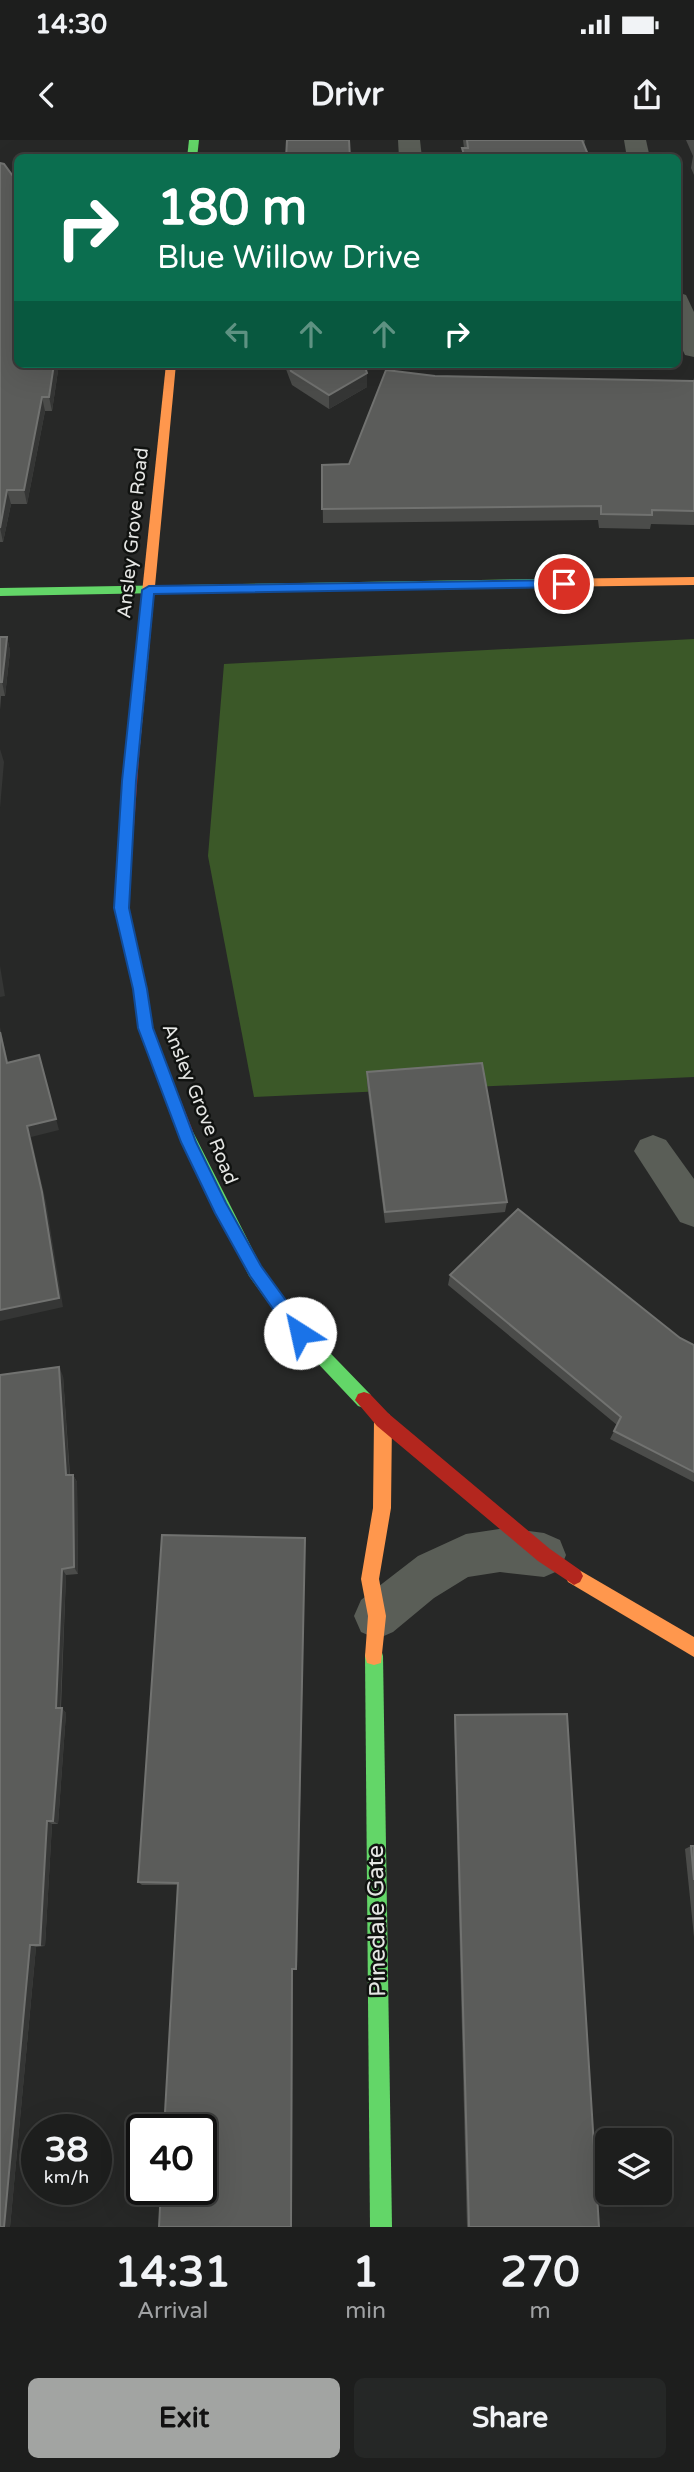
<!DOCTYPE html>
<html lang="en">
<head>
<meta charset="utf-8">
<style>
  :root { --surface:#1d1e1d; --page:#252726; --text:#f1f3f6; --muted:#a0a2a4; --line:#3b3c3b; --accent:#a2a4a2 }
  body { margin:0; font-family:"Varela Round",sans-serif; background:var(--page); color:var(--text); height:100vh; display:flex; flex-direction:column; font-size:26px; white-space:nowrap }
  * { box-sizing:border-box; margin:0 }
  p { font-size:23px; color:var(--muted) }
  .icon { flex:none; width:38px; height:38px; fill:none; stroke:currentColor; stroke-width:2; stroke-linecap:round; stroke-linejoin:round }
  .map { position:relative; height:2087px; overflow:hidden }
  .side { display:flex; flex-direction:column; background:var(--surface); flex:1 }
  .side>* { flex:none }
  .hud { position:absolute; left:14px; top:14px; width:667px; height:214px; border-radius:10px; box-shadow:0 7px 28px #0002,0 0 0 2px var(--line); background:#0b6e4f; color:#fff; overflow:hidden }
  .buttons { position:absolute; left:595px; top:1988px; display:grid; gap:14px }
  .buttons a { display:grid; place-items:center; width:77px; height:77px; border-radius:10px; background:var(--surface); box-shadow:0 7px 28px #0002,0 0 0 2px var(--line); font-size:35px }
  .speed { position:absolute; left:21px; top:1974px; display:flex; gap:14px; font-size:35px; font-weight:700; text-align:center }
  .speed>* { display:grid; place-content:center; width:91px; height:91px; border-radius:50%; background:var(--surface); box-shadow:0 7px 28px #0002,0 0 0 2px var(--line); line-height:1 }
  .speed small { font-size:18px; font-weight:400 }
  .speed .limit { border:4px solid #111; border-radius:10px; background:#fff; color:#111 }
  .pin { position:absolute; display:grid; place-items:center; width:60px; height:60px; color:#fff; margin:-30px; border:4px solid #fff; border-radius:50%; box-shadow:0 2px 7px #0007 }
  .me { position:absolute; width:77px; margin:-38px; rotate:325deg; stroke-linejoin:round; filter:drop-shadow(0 0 5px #0008) }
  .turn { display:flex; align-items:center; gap:24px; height:147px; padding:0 28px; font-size:32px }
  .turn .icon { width:91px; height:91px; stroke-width:2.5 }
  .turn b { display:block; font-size:49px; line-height:60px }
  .lanes { display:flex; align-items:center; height:66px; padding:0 28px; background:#0003; justify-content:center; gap:35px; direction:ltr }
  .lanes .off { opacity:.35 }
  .eta { display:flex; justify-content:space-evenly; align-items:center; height:119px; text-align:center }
  .eta b { font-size:42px; font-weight:800; line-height:49px }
  .button { display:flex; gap:14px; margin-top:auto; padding:14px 28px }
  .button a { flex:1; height:80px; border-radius:10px; background:var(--accent); color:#111; font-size:28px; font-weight:800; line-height:80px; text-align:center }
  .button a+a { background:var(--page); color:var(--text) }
  .status { display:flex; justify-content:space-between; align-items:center; height:49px; padding:0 35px; background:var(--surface); direction:ltr }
  .status svg { height:19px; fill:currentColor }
  header { display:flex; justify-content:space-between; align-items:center; height:91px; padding:0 28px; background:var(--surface); font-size:32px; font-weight:800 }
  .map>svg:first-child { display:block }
  .forest { fill:#3b5828 }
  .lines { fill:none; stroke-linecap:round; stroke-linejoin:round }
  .street { fill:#5a5e57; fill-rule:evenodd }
  .fast { fill:#63d668; fill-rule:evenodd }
  .slow { fill:#ff974d; fill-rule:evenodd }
  .jam { fill:#b3261e; fill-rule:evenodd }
  .wall { fill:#4b4c4a }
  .shaded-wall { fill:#353635 }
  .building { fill:#5b5c5a; stroke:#717270; stroke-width:2 }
  .route { fill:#1a73e8; stroke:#114b97; stroke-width:2 }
  .labels { text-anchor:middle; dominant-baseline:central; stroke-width:5; stroke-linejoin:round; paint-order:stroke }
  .street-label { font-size:19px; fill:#e5e6e4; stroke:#101210 }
  .near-street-label { font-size:23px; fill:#e5e6e4; stroke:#101210 }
</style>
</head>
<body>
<div class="status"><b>14:30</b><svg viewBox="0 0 49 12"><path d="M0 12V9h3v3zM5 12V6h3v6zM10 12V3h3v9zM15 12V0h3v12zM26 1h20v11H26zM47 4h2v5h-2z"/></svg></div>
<header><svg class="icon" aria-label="back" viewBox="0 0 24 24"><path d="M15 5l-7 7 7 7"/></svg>Drivr<svg class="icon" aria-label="share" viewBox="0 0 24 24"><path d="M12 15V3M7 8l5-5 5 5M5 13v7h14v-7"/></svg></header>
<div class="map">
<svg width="694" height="2087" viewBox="0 0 694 2087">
  <rect width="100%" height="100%" fill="#272827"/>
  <path class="forest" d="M694,499V937L254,957L208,716L224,524Z"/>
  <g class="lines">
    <g class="street">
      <path d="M398,0H420L422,18H399Z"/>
      <path d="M624,0H646L650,18H627Z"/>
      <path d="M677,152L686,155L694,172V217L685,215L677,198Z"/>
      <path d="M653,995L666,1000L694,1039V1087L680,1082L634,1011L640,1000Z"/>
      <path d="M506,1388L544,1393L560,1400L566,1415L560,1430L544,1437L500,1432L468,1437L434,1458L393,1492L377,1499L361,1492L354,1476L361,1460L418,1416L466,1394Z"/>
    </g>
    <g class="fast">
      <path d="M189,0H199L197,18H187Z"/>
      <path d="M545,439L549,440V446L0,456V448Z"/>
      <path d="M185,984L190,986L261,1126L306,1188L370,1254L373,1260L370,1266L364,1268L358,1266L294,1198L249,1136L177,991L180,986Z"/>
      <path d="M374,1507L381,1509L383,1516L392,2087H370L365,1516L367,1509Z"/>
    </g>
    <g class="slow">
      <path d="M166,224H176L140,605L133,610L126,605Z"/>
      <path d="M694,437V445L545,447L539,443L545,439Z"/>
      <path d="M383,1272L389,1274L392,1280L391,1368L379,1439L386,1476L381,1523L374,1525L367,1523L365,1516L368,1476L361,1439L373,1368L374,1280L377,1274Z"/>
      <path d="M574,1427L694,1497V1517L568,1442L565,1436L568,1430Z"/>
    </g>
    <g class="jam">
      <path d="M133,600L140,605L128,768L147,849L152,888L193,991L190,996H180L177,991L138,888L133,849L114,768L126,605Z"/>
      <path d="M364,1252L370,1254L389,1274L550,1409L580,1430L583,1436L580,1442L574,1445L538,1421L377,1286L355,1260L358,1254Z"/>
    </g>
  </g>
  <g class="wall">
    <path d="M463,0H585L584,5L589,17L462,18V8H464Z"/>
    <path d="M686,0H694V35L691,28L693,16Z"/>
    <path d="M0,23L18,224H59L52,271H45L27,364H11L3,402H0Z"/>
    <path d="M284,224H364L367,233V247L329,269L292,245Z"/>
    <path d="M435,236L693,241L694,238V385L651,384L650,389L599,388L598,380L323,383L322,325L349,324Z"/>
    <path d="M0,497H7L10,511L5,556H1L0,570Z"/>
    <path d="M367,932L507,1062L505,1072L385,1083L367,944Z"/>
    <path d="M450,1135L680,1198L694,1205V1342L610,1299L617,1285L448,1145Z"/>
    <path d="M63,1236L70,1335H73L77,1342L78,1434L66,1435L61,1568L66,1573L58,1684H52L45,1806L36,1807L10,2087H0Z"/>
    <path d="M305,1398L297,1830H293L177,1745H142L138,1742Z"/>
    <path d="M455,1575L599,2087H467L454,1580Z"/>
    <path d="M691,1706H694V1797L685,1709Z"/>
  </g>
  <g class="shaded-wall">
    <path d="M54,224H59L52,271L49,257Z"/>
    <path d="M367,233V247L329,269V255Z"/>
    <path d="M42,257L45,271L27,364L24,350Z"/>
    <path d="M7,350L11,364L3,402L0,388Z"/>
    <path d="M7,497L10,511L5,556L2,542Z"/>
    <path d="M0,609L4,622L0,668Z"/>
    <path d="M0,826L5,856L0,857Z"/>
    <path d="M0,887L11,935L7,923L0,892Z"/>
    <path d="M39,915L59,990L31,997L46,1062L63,1167L0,1181V1170L27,986Z"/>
    <path d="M59,1227L63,1236L70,1343L66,1335Z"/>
    <path d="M73,1335L77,1342L78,1434L74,1427Z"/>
    <path d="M305,1398V1405L297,1830L296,1829Z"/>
    <path d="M62,1429L66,1435L60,1573L56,1568Z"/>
    <path d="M62,1568L66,1573L58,1684L53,1681Z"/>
    <path d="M47,1681L52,1684L45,1806L40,1805Z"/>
    <path d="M30,1805L36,1807L10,2087H4Z"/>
    <path d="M292,1829L293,1830L292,2087H291Z"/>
  </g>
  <g class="building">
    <path d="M287,0H349L350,18H286Z"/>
    <path d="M467,0H582L589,17L465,18L462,8H468Z"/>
    <path d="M0,23L4,24L18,43V224H54L49,257H42L24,350H7L0,388Z"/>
    <path d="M289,224H364L367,233L329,255L291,231Z"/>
    <path d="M386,230L435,236L694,241V371L652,370V375L601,374V366L322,369V325L349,324Z"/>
    <path d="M0,497H7L2,542H0Z"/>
    <path d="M0,892L7,923L39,915L56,979L27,986L42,1052L59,1158L0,1170Z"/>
    <path d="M482,923L507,1062L385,1072L367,932Z"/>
    <path d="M518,1069L680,1198L694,1205V1332L614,1291L621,1277L450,1135Z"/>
    <path d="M59,1227L66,1335H73L74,1427L62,1429L56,1568H62L53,1681H47L40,1805H30L4,2087H0V1235Z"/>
    <path d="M162,1395L305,1398L296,1829H292L291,2087H159L161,2049H201V1990H164L178,1743L138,1742Z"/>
    <path d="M567,1574L599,2087H469L455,1575Z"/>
    <path d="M691,1706H694V1740Z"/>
  </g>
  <path class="route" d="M564,440L570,444L568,447L154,454L136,641L129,768L147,849L153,888L196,1002L226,1063L261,1126L306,1188L308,1193L306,1199L300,1201L294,1199L250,1136L215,1073L181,1002L138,888L133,849L114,768L122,641L142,450L149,446Z"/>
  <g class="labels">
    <g class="street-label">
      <text transform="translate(133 393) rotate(-84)">Ansley Grove Road</text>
      <text transform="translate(200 964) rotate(68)">Ansley Grove Road</text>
    </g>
    <g class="near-street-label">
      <text transform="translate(377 1781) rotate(-91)">Pinedale Gate</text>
    </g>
  </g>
</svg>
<div class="buttons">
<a><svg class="icon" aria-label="layers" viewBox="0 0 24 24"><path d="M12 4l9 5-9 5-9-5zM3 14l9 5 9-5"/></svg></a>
</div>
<div class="speed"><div>38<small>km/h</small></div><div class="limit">40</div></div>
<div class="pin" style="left:564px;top:444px;background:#d93025"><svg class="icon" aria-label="arrive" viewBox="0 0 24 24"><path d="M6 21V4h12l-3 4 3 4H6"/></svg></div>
<svg class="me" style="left:300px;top:1193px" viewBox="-20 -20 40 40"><circle r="19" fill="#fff"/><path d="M0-13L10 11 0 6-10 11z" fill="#1a73e8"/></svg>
<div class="hud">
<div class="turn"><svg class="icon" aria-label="right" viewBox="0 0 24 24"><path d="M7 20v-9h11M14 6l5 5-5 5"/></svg><div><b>180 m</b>Blue Willow Drive</div></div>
<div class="lanes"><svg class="icon off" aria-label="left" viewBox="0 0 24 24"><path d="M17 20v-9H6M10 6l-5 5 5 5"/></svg><svg class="icon off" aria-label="ahead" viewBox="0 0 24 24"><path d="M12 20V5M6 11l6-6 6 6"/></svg><svg class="icon off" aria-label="ahead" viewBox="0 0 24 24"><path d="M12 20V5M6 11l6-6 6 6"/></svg><svg class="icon" aria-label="right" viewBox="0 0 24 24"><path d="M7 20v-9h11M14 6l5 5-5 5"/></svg></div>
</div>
</div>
<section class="side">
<div class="eta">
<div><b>14:31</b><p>Arrival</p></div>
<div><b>1</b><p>min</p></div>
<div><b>270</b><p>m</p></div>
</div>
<div class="button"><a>Exit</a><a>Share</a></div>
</section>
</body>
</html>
